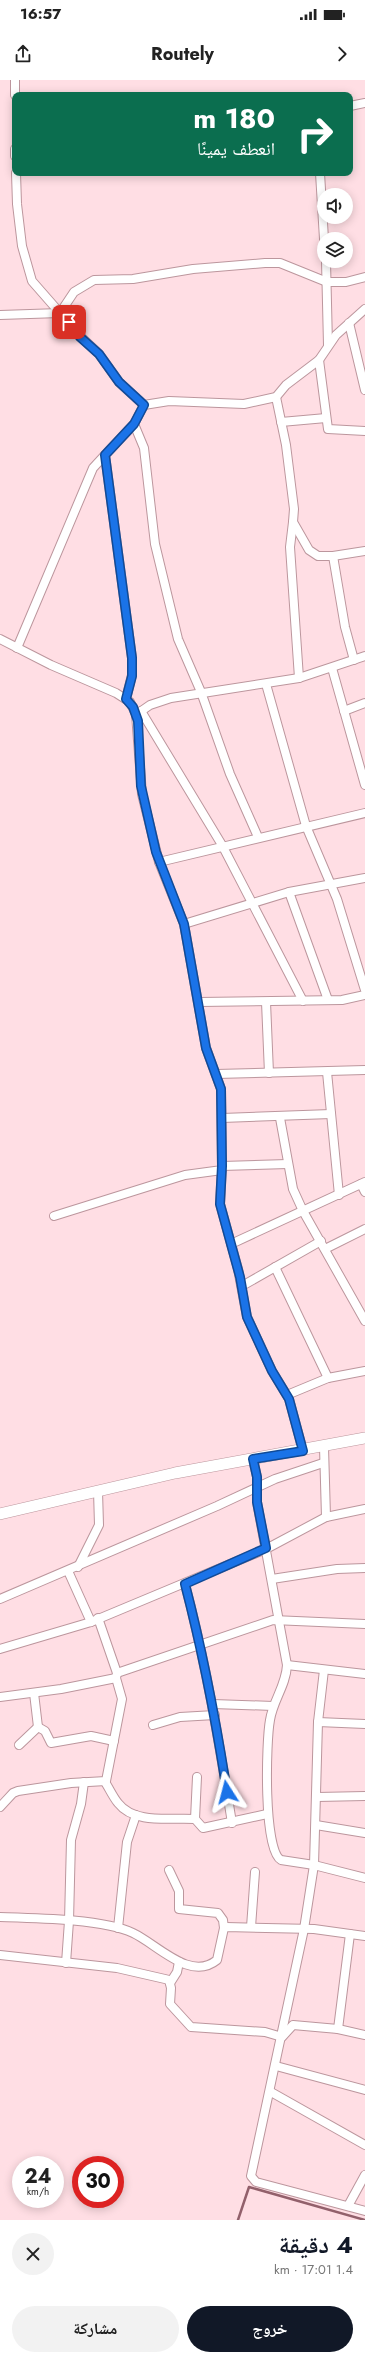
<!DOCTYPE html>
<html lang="ar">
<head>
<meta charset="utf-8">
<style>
  :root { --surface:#fff; --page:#f2f2f2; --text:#222; --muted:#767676; --accent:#111827 }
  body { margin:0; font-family:Jost,"Noto Naskh Arabic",sans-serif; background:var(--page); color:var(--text); direction:rtl; height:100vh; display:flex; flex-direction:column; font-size:15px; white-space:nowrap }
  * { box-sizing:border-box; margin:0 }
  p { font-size:13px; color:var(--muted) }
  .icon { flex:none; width:22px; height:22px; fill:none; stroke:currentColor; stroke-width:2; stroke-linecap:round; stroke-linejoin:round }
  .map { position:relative; height:2140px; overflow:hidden; direction:ltr }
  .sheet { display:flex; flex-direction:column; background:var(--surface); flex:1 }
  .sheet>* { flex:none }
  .top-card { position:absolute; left:12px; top:12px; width:341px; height:84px; border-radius:8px; box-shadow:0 2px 10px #0003; direction:rtl; background:#0b6e4f; color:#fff; overflow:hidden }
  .controls { position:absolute; left:317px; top:108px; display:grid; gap:8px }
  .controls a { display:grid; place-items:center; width:36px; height:36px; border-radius:50%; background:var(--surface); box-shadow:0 2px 10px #0003; font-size:20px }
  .speed { position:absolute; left:12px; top:2076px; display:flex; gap:8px; font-size:20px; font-weight:700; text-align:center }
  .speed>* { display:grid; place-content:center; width:52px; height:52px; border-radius:50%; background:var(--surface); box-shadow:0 2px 10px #0003; line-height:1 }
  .speed small { font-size:10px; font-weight:400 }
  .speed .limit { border:6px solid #d22; background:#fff; color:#111 }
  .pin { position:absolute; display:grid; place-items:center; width:34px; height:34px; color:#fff; margin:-17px; border-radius:8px; box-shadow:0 2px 6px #0006 }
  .me { position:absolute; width:44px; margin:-22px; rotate:351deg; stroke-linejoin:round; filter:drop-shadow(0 0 3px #0008) }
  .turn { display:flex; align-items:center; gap:14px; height:84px; padding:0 12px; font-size:18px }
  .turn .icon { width:52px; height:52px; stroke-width:2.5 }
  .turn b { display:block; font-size:28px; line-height:34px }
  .round { display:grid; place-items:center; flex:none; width:42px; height:42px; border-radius:21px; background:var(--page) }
  .head { display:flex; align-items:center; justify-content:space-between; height:68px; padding:0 12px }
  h1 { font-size:24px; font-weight:700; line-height:30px; color:var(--accent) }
  .primary-button { display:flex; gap:8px; margin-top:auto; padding:8px 12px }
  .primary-button a { flex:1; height:46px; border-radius:24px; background:var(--accent); color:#fff; font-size:16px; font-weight:700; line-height:46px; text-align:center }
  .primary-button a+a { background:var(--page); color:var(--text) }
  .status { display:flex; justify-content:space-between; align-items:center; height:28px; padding:0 20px; background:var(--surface); direction:ltr }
  .status svg { height:11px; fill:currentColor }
  header { display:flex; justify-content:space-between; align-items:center; height:52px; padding:0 12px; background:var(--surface); font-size:18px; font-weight:700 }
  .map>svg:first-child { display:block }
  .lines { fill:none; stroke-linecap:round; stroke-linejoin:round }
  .stream { stroke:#92606b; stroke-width:2.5 }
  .street-casing { stroke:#bc969d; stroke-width:10 }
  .secondary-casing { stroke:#bc969d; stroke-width:12 }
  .street { stroke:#fff; stroke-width:8 }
  .secondary { stroke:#fff; stroke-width:11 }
  .route-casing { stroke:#114b97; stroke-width:10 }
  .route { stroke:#1a73e8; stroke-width:7 }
</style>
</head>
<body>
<div class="status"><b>16:57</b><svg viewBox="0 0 49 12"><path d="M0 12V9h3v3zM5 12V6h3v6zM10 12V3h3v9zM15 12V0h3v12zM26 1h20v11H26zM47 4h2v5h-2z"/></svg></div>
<header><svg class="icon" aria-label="forward" viewBox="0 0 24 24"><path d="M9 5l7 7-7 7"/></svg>Routely<svg class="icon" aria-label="share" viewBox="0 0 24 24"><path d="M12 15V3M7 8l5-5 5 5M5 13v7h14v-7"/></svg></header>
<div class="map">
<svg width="365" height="2140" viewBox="0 0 365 2140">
  <rect width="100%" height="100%" fill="#ffdee4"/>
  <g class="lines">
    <path class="stream" d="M238,2140L249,2107L365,2140"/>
    <defs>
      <g id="street">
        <path d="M15,0V15"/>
        <path d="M350,26L365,23"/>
        <path d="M15,69V76"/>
        <path d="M16,93L17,124L22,166L32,201L81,257L99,274L119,302L144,325"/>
        <path d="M320,93L324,159"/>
        <path d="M326,181L328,265"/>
        <path d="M60,233L74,212L94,200L133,199L193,189L265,183H280L327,202H346L365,197"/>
        <path d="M0,235L60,233"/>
        <path d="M349,243L365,310"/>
        <path d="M319,280L328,349L365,351"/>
        <path d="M276,317L286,365L294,429L293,442L309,470L318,476H333L345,547L354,580"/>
        <path d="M144,325L169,321L244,324L276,317L286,305L319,280L336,255L365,229"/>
        <path d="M281,342L326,338"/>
        <path d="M134,344L144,368L155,464L178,559L201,612L230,694L258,757"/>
        <path d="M293,442L290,467L299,598"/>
        <path d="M333,476L365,471"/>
        <path d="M0,559L51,585L116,613L130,622L136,634L142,714L159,782L184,844L206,968L221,1009L222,1086L220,1124L238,1189L247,1237L272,1291L289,1319L303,1371"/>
        <path d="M17,568L93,388L105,375"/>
        <path d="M332,588L365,705"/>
        <path d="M266,604L306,746L337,819L365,910"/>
        <path d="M126,619L132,595V578L105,375L134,344L144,325"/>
        <path d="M141,631L222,765L303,921"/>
        <path d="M344,631L365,623"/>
        <path d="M137,634L150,625L171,618L299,598L365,576"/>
        <path d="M159,782L365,733"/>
        <path d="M289,812L328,920"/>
        <path d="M184,844L289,812L365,798"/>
        <path d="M199,922L342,920L365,915"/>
        <path d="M266,922L269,993"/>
        <path d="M327,992L339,1115"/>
        <path d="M216,994L365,990"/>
        <path d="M222,1038L331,1034"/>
        <path d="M280,1038L293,1109L303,1131L365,1241"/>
        <path d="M222,1086L288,1084"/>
        <path d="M361,1104L365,1112"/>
        <path d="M54,1136L185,1095L222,1090"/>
        <path d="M231,1164L365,1102"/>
        <path d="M325,1169L365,1149"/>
        <path d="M275,1187L328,1298"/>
        <path d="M242,1206L321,1161"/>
        <path d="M287,1315L328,1298L365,1291"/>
        <path d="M324,1367L326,1437"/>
        <path d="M253,1379L257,1397V1422L287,1585C286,1606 273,1620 270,1640C266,1661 263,1770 281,1780L314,1785L365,1798"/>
        <path d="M78,1487L99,1445L98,1411"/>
        <path d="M68,1491L91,1542"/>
        <path d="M272,1499L337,1489L365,1488"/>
        <path d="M185,1504C206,1583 219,1662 232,1743"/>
        <path d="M0,1519L217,1426L275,1399L323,1383"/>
        <path d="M0,1569L91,1542L266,1469L326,1437L365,1429"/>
        <path d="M287,1585L365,1594"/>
        <path d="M324,1590L318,1642L314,1785L304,1849L251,2096L256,2102L365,2131"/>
        <path d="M117,1593L273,1540L365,1544"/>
        <path d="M34,1613L38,1647"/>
        <path d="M0,1617L61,1609L116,1598"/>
        <path d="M213,1624L273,1626"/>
        <path d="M318,1642L365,1644"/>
        <path d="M153,1645L180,1637L215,1635"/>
        <path d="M38,1647L45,1651L51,1663L91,1656L114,1661"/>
        <path d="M19,1665L38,1647"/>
        <path d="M197,1697L195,1739L203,1748L267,1734"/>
        <path d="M105,1702C109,1708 113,1717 118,1723C135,1745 172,1737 195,1739"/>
        <path d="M317,1717L365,1716"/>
        <path d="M0,1727L13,1713L18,1711L71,1703L106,1701L122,1619L116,1598L117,1593L98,1538"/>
        <path d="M316,1745L365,1753"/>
        <path d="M169,1790L179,1811V1829L218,1833L223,1840L224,1848"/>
        <path d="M0,1837C34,1838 104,1839 133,1853C157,1864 190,1902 217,1880L224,1848L226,1847L314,1849L365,1856"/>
        <path d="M251,1847L255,1792"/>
        <path d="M118,1848L127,1762L136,1735"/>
        <path d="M0,1875L117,1888L165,1899L169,1900L171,1908L170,1924L191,1947L265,1952L282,1957L293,1945L338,1949L365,1955"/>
        <path d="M66,1883L69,1841L71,1760L81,1724L84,1702"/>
        <path d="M170,1903L177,1892L179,1882"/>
        <path d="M338,1949L350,1854"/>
        <path d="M276,1986L365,2010"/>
        <path d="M271,2012L365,2065"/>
        <path d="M348,2126L365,2095"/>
      </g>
      <path id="secondary" d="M0,1434L175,1393L365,1358"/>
    </defs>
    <use href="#street" class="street-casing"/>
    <use href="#secondary" class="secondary-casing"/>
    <use href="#street" class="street"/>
    <use href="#secondary" class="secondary"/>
  </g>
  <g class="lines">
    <defs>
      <path id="route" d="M69,242L80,257L99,274L119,302L144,325L134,344L105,375L132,578V596L126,619L133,627L138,641L141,706L156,772L184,844L206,968L221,1009L222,1086L220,1124L240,1197L247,1237L272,1291L289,1319L303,1371L253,1379L257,1397V1422L266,1468L185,1504C203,1573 216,1641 227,1712"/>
    </defs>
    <use href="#route" class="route-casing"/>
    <use href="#route" class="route"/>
  </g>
</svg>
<div class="controls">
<a><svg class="icon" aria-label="sound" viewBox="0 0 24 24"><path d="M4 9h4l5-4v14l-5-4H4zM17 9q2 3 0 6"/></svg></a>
<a><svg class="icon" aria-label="layers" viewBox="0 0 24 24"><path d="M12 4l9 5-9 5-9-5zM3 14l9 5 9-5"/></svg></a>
</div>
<div class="speed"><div>24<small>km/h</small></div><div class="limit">30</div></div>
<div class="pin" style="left:69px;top:242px;background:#d93025"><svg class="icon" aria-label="arrive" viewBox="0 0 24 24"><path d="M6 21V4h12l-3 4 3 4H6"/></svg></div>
<svg class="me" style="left:227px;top:1712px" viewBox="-20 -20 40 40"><path d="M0-17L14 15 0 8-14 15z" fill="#1a73e8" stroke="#fff" stroke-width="4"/></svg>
<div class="top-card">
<div class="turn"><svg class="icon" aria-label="right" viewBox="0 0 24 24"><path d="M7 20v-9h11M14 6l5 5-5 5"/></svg><div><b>180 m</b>انعطف يمينًا</div></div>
</div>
</div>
<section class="sheet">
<div class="head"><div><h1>4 دقيقة</h1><p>1.4 km · 17:01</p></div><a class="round"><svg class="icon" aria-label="close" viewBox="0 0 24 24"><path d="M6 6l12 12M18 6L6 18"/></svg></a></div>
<div class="primary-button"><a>خروج</a><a>مشاركة</a></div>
</section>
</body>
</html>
